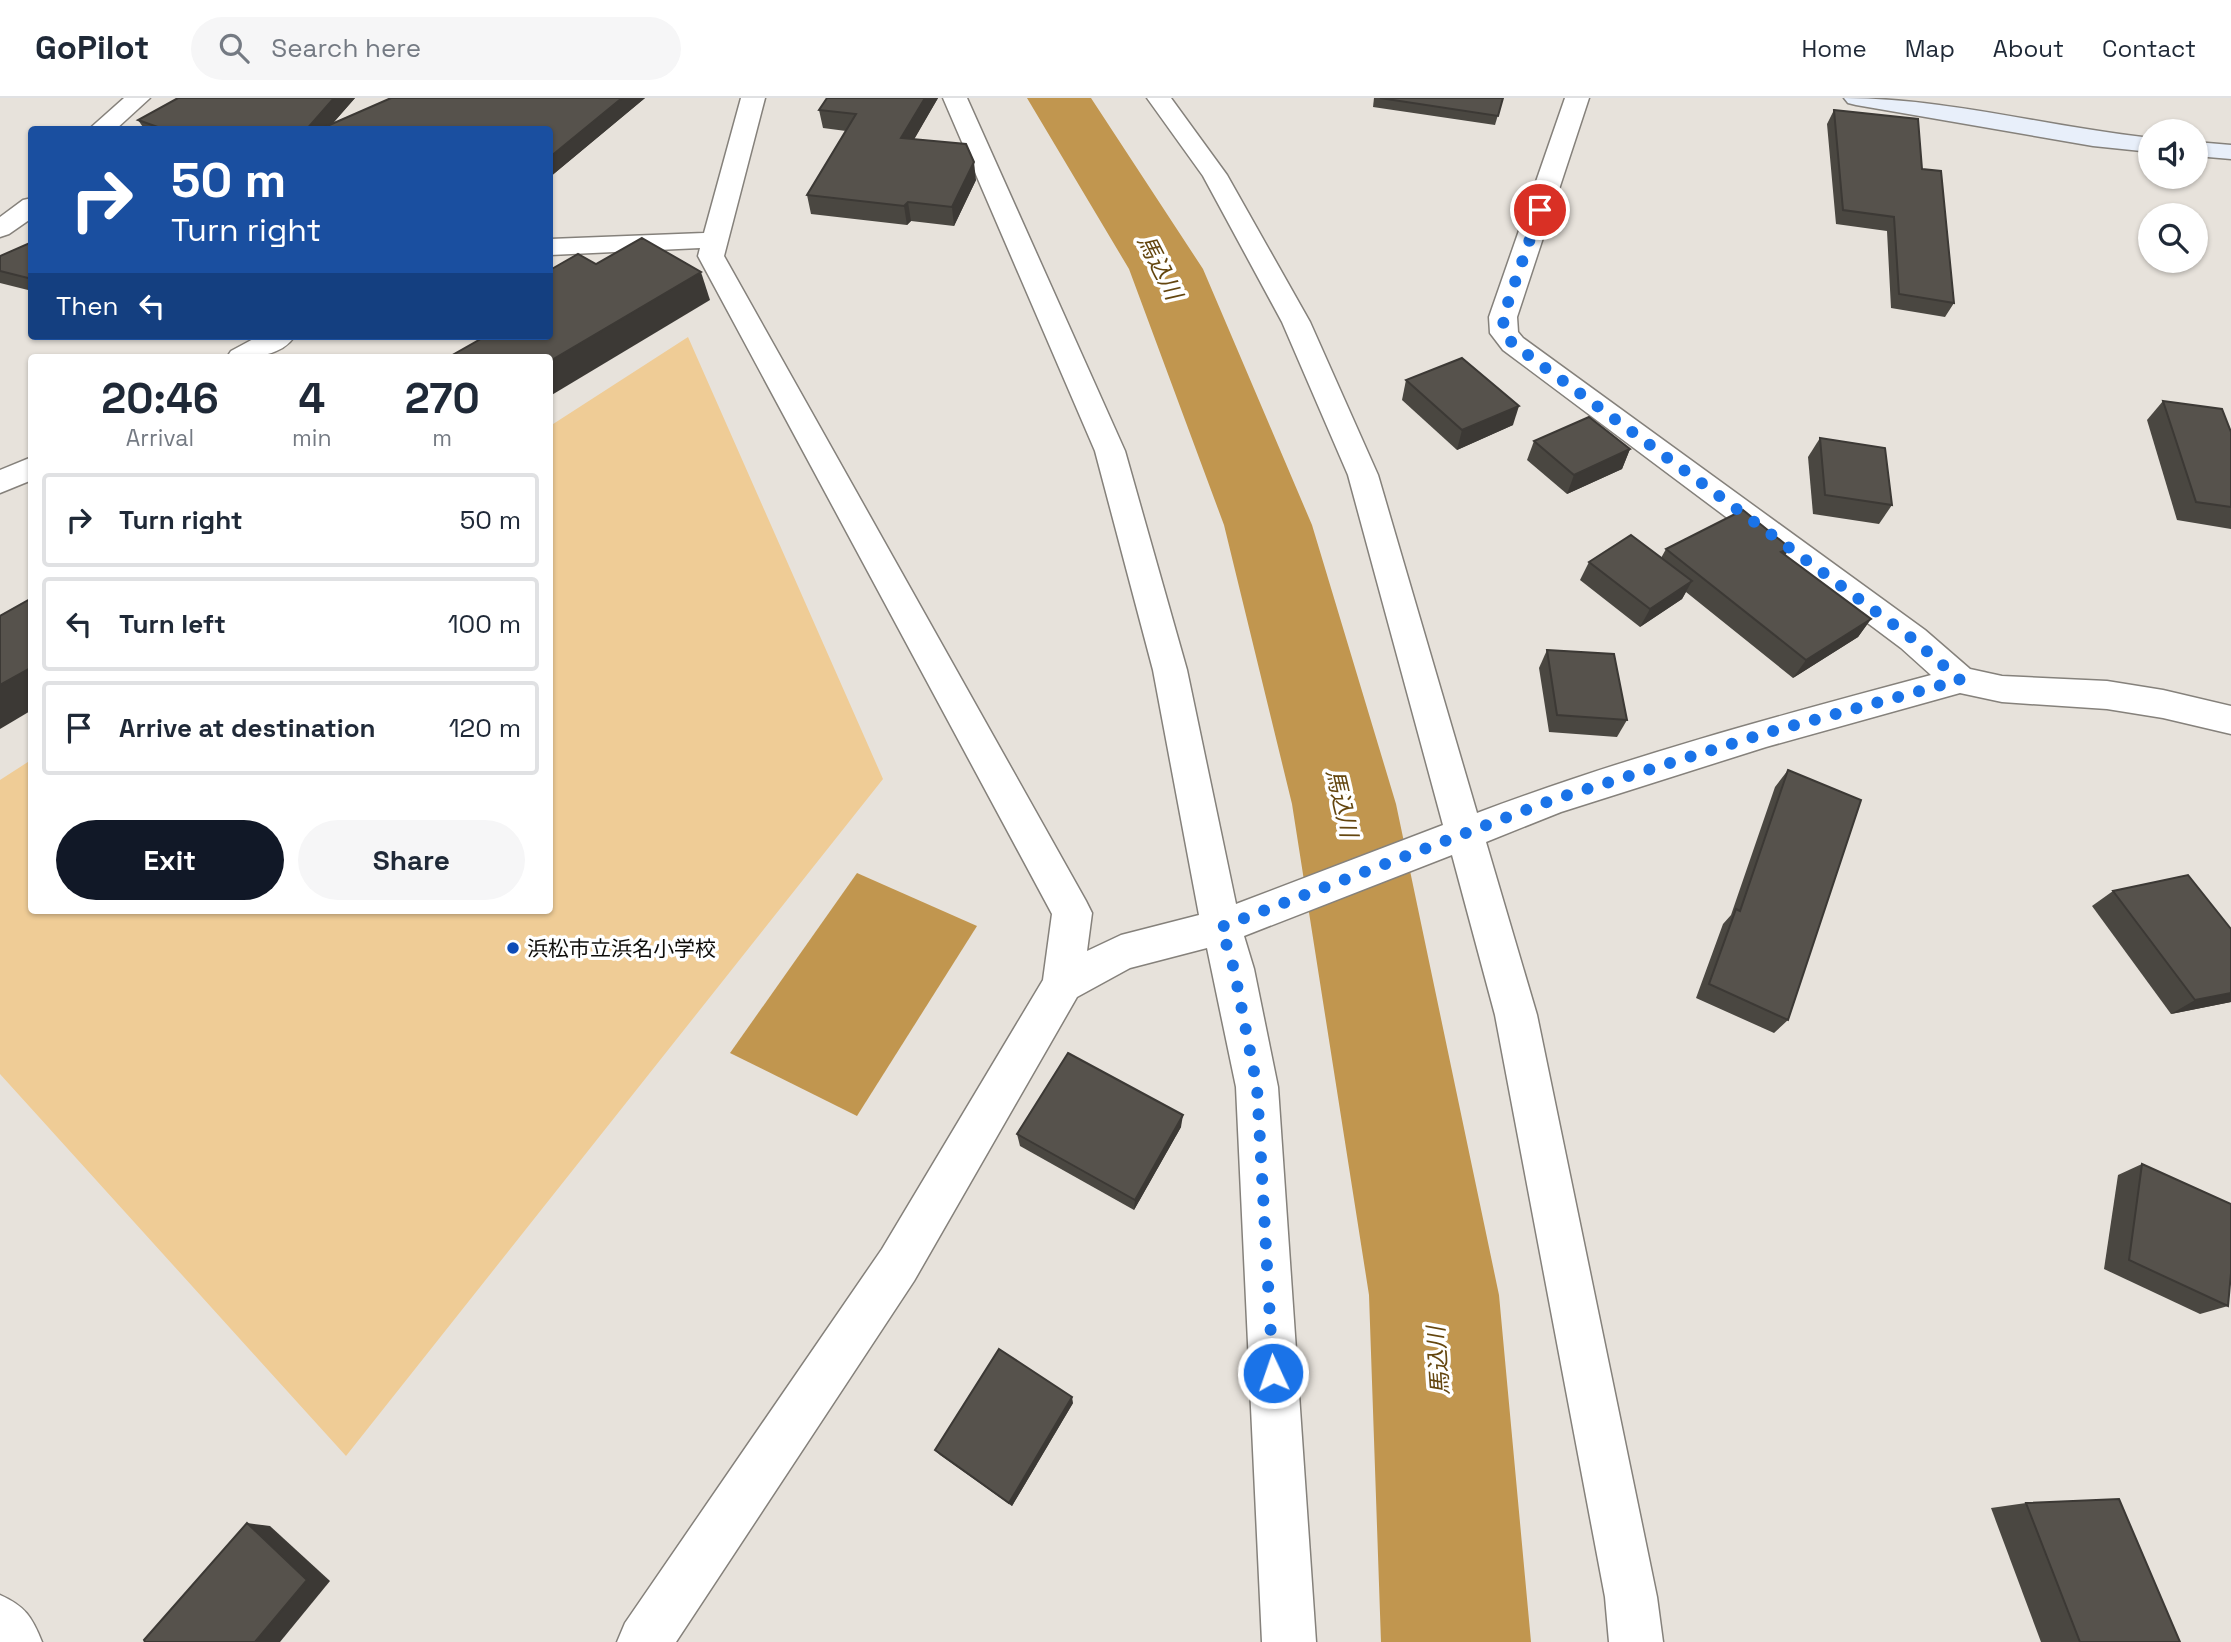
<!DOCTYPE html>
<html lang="en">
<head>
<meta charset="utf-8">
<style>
  :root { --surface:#fff; --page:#f6f6f7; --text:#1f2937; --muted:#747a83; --line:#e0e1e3; --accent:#111827 }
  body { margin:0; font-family:"Space Grotesk","Noto Sans JP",sans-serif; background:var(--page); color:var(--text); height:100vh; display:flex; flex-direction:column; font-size:26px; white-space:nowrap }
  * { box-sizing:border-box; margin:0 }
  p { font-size:23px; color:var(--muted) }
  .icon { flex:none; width:38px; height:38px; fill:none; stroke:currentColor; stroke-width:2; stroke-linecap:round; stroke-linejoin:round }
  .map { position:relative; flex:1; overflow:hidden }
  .side { position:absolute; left:28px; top:256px; width:525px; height:560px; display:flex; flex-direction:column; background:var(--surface); border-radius:7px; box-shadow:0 2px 5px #0004 }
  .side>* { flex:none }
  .top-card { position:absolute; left:28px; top:28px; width:525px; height:214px; border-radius:7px; box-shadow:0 2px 5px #0004; background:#1a4fa0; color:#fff; overflow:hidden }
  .buttons { position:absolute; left:2138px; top:21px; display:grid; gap:14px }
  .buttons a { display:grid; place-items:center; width:70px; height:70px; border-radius:50%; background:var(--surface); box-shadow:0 2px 5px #0004; font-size:35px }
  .pin { position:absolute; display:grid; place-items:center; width:60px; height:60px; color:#fff; margin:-30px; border:4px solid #fff; border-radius:50%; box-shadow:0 2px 7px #0007 }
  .me { position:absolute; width:77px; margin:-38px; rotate:357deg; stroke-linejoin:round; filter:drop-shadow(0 0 5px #0008) }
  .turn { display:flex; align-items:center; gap:24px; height:147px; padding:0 28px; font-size:32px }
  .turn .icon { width:91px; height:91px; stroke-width:2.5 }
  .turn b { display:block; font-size:49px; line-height:60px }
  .then { display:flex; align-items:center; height:66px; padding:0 28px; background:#0003; gap:14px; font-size:26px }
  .eta { display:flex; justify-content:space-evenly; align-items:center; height:119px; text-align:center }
  .eta b { font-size:42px; font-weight:700; line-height:49px }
  .action { display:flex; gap:14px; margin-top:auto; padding:14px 28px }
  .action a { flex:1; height:80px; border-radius:42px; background:var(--accent); color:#fff; font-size:28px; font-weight:700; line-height:80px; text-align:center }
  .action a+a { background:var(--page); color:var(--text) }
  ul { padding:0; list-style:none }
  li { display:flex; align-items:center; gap:21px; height:94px; margin:0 14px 10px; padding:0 14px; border:4px solid var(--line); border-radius:7px }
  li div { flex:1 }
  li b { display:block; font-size:26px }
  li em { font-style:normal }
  header { display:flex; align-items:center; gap:42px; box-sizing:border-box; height:98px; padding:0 35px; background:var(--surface); border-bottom:2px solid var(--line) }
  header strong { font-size:33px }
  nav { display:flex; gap:38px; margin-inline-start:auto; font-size:24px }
  .search { width:490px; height:63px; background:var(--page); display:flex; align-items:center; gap:18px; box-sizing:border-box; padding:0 24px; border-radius:38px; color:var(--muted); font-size:26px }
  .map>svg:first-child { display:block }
  .green { fill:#efcc96 }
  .water { fill:#c1964f }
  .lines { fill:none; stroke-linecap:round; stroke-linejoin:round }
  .river { fill:#c1964f; fill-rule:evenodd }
  .street-casing { stroke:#85817b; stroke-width:3 }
  .secondary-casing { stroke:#85817b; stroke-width:3 }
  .street { fill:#fff; fill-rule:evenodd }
  .secondary { fill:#e8effa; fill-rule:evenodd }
  .wall { fill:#4a4741 }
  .shaded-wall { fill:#3c3935 }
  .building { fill:#56524c; stroke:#3c3935; stroke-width:2 }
  .route { stroke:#1a73e8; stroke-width:12; stroke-dasharray:0 21.6 }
  .poi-dot { fill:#0e4cb7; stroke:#fff; stroke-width:2.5 }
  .labels { text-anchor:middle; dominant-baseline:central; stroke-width:7; stroke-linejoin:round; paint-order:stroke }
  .poi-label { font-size:21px; fill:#0d0c09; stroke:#fff; text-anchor:start }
  .water-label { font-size:23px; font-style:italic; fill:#64460f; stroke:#fff }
</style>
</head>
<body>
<header>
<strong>GoPilot</strong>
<div class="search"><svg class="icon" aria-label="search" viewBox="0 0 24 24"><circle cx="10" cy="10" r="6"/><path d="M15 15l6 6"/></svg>Search here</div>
<nav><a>Home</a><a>Map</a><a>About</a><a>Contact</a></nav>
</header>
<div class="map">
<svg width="2231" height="1544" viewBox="0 0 2231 1544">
  <rect width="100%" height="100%" fill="#e7e2db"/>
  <path class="green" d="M688,239L883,681L346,1358L0,976V682L31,662L32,812H550V328Z"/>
  <path class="water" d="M857,775L977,828L857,1018L730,955Z"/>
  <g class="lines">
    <path class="river" d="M1027,0H1091L1203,171L1312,427L1396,706L1499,1197L1531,1544H1381L1369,1197L1292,706L1224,427L1129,171Z"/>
    <defs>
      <g id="street">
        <path d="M124,0H150L115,32H88Z"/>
        <path d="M741,0H765L724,158L1086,803L1092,815L1087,853L1121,837L1199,817L1153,572L1095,353L943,0H967L1125,353L1187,572L1236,806L1443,727L1348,377L1282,224L1203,78L1147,0H1171L1227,77L1310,224L1378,377L1477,715C1625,659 1778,618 1931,577L1901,550L1503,252L1490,235L1489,219L1565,0H1589L1517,219L1518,234L1523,240L1925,532L1970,571L2002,578L2107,583L2163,592L2231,608V636L2163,620L2107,611L2002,604L1960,595L1766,649L1561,714L1486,744L1537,917L1657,1499L1663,1544H1609L1605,1499L1495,917L1452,757L1244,838L1254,871L1278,989L1316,1544H1262L1236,989L1207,850L1130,870L1077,899L914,1183L676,1544H617L625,1525L882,1151L1043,882L1052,816L698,158L700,150L550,157V141L704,135Z"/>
        <path d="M32,100V120L9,136L0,139V119L23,102Z"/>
        <path d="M259,238H295C280,260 251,259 227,259L231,253Z"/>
        <path d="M32,359V382L0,395V372Z"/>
        <path d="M0,1497C25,1508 32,1519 42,1544H0Z"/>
      </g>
      <g id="secondary">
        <path d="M1844,0C1947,0 2048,29 2151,40V54L2093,48L1856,7L1848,5Z"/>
        <path d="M2196,44L2231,47V61L2196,58Z"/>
      </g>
    </defs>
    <use href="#street" class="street-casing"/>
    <use href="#secondary" class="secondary-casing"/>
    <use href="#street" class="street"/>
    <use href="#secondary" class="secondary"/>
  </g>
  <g class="wall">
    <path d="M178,0H355L333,25L391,0H645L550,79V32H145L138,22Z"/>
    <path d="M827,0H938L914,41L976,82L954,128L911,123L907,127L811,116L807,97L846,33L823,30L819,12Z"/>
    <path d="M1374,0H1503L1495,27L1373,9Z"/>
    <path d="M1834,12L1922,71L1954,205L1945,219L1891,210L1887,133L1836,126L1827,26Z"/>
    <path d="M32,144V193L0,185V158Z"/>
    <path d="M1406,282L1513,327L1457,352L1402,302Z"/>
    <path d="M2163,303L2231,334V431L2177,422L2147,322Z"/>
    <path d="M1820,340L1892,407L1879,426L1813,416L1808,359Z"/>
    <path d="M1534,343L1630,351L1622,371L1567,396L1527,362Z"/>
    <path d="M1666,451L1785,457L1871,521L1858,539L1793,580L1686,494L1682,501L1640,529L1580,482L1589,464L1661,460Z"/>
    <path d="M1547,552L1627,622L1617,639L1549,634L1539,570Z"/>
    <path d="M1788,672V922L1774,935L1696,900L1723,826L1731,817L1775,689Z"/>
    <path d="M2113,793L2231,831V904L2171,916L2092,808Z"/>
    <path d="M1181,1029L1134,1112L1020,1048L1017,1036Z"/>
    <path d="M2142,1066L2228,1208L2200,1216L2104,1171L2118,1077Z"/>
    <path d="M1073,1305L1012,1408L940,1357L935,1352Z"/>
    <path d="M2026,1405L2180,1544H2041L1991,1410Z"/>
  </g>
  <g class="shaded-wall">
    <path d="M334,0H355L327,32H306Z"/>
    <path d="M622,0H645L550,79V59Z"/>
    <path d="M925,0H938L904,59L901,40Z"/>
    <path d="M974,64L976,82L954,128L952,109Z"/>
    <path d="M908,104L911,123L907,127L904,108Z"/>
    <path d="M701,174L710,202L550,298V263Z"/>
    <path d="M1519,308L1513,327L1457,352L1462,332Z"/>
    <path d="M1630,351L1622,371L1567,396L1574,377Z"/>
    <path d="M1790,450L1778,468L1781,454Z"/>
    <path d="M1692,483L1682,501L1640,529L1650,511Z"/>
    <path d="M1871,521L1858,539L1793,580L1806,562Z"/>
    <path d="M32,569V612L0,631V587Z"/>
    <path d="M2231,895V904L2171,916L2195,902Z"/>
    <path d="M1183,1017L1181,1029L1134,1112L1135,1102Z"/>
    <path d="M1072,1299L1073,1305L1012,1408L1009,1405Z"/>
    <path d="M247,1425L270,1428L330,1483L280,1544H255Z"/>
  </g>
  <g class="building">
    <path d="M178,0H334L306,32H166L138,22Z"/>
    <path d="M391,0H622L550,59V32H318Z"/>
    <path d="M827,0H925L901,40L966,46L974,64L952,109L908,104L904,108L807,97L856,16L819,12Z"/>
    <path d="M1380,0H1503L1498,18Z"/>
    <path d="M1834,12L1918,21L1922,71L1941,73L1954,205L1899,196L1894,119L1843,112Z"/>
    <path d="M642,140L701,174L550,263V259H449L486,238H550V172L578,156L596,166Z"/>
    <path d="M32,144V181L0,173V158Z"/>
    <path d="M1462,260L1519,308L1462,332L1406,282Z"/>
    <path d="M2163,303L2222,311L2231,334V409L2196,404Z"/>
    <path d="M1589,319L1630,351L1574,377L1534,343Z"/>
    <path d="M1820,340L1885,350L1892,407L1825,397Z"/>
    <path d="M1743,412L1790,450L1781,454L1871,521L1806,562L1666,451Z"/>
    <path d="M1631,437L1692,483L1650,511L1589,464Z"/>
    <path d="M32,500V569L0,587V518Z"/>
    <path d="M1547,552L1614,556L1627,622L1557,617Z"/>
    <path d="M1788,672L1861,702L1788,922L1709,886L1736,811L1740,813Z"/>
    <path d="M2188,777L2231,831V895L2195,902L2113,793Z"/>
    <path d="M1068,955L1183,1017L1135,1102L1017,1036Z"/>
    <path d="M2142,1066L2231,1106V1175L2228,1208L2129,1162Z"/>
    <path d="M999,1251L1072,1299L1009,1405L935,1352Z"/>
    <path d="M2119,1401L2180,1544H2080L2026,1405Z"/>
    <path d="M247,1425L307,1482L255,1544H145L144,1542Z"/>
  </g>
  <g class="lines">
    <path class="route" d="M1273,1275L1257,989L1234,871L1221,829L1552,702L1766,635L1960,582L1913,541L1513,246L1504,235L1503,219L1540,112"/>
  </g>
  <circle class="poi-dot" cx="513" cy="850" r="7"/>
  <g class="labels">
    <g class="poi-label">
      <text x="527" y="850">浜松市立浜名小学校</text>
    </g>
    <g class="water-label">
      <text transform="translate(1160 169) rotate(63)">馬込川</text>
      <text transform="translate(1342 705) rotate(77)">馬込川</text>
      <text transform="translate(1438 1263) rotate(-94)">馬込川</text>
    </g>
  </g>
</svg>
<div class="buttons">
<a><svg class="icon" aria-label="sound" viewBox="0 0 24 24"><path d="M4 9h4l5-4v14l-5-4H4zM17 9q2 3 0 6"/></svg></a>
<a><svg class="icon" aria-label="search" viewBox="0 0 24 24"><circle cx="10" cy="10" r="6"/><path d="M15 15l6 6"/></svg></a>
</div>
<div class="pin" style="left:1540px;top:112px;background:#d93025"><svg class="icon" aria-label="arrive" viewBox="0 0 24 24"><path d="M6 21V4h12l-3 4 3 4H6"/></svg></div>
<svg class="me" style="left:1273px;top:1275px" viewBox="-20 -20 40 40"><circle r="17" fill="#1a73e8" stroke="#fff" stroke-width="3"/><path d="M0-11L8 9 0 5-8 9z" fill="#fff"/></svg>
<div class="top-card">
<div class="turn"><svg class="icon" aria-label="right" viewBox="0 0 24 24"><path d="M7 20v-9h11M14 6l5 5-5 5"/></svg><div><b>50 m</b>Turn right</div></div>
<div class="then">Then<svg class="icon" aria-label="left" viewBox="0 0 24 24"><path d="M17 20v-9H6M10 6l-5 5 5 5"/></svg></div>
</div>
<section class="side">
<div class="eta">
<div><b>20:46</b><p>Arrival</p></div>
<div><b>4</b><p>min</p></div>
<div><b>270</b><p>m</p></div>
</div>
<ul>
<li><svg class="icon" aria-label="right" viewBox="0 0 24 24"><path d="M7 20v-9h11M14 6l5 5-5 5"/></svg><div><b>Turn right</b></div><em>50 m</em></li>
<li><svg class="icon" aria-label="left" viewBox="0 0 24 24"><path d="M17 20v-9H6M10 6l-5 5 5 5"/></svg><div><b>Turn left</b></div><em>100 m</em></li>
<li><svg class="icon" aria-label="arrive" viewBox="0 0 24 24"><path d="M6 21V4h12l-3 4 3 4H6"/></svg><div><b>Arrive at destination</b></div><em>120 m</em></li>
</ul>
<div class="action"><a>Exit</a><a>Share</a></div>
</section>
</div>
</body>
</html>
